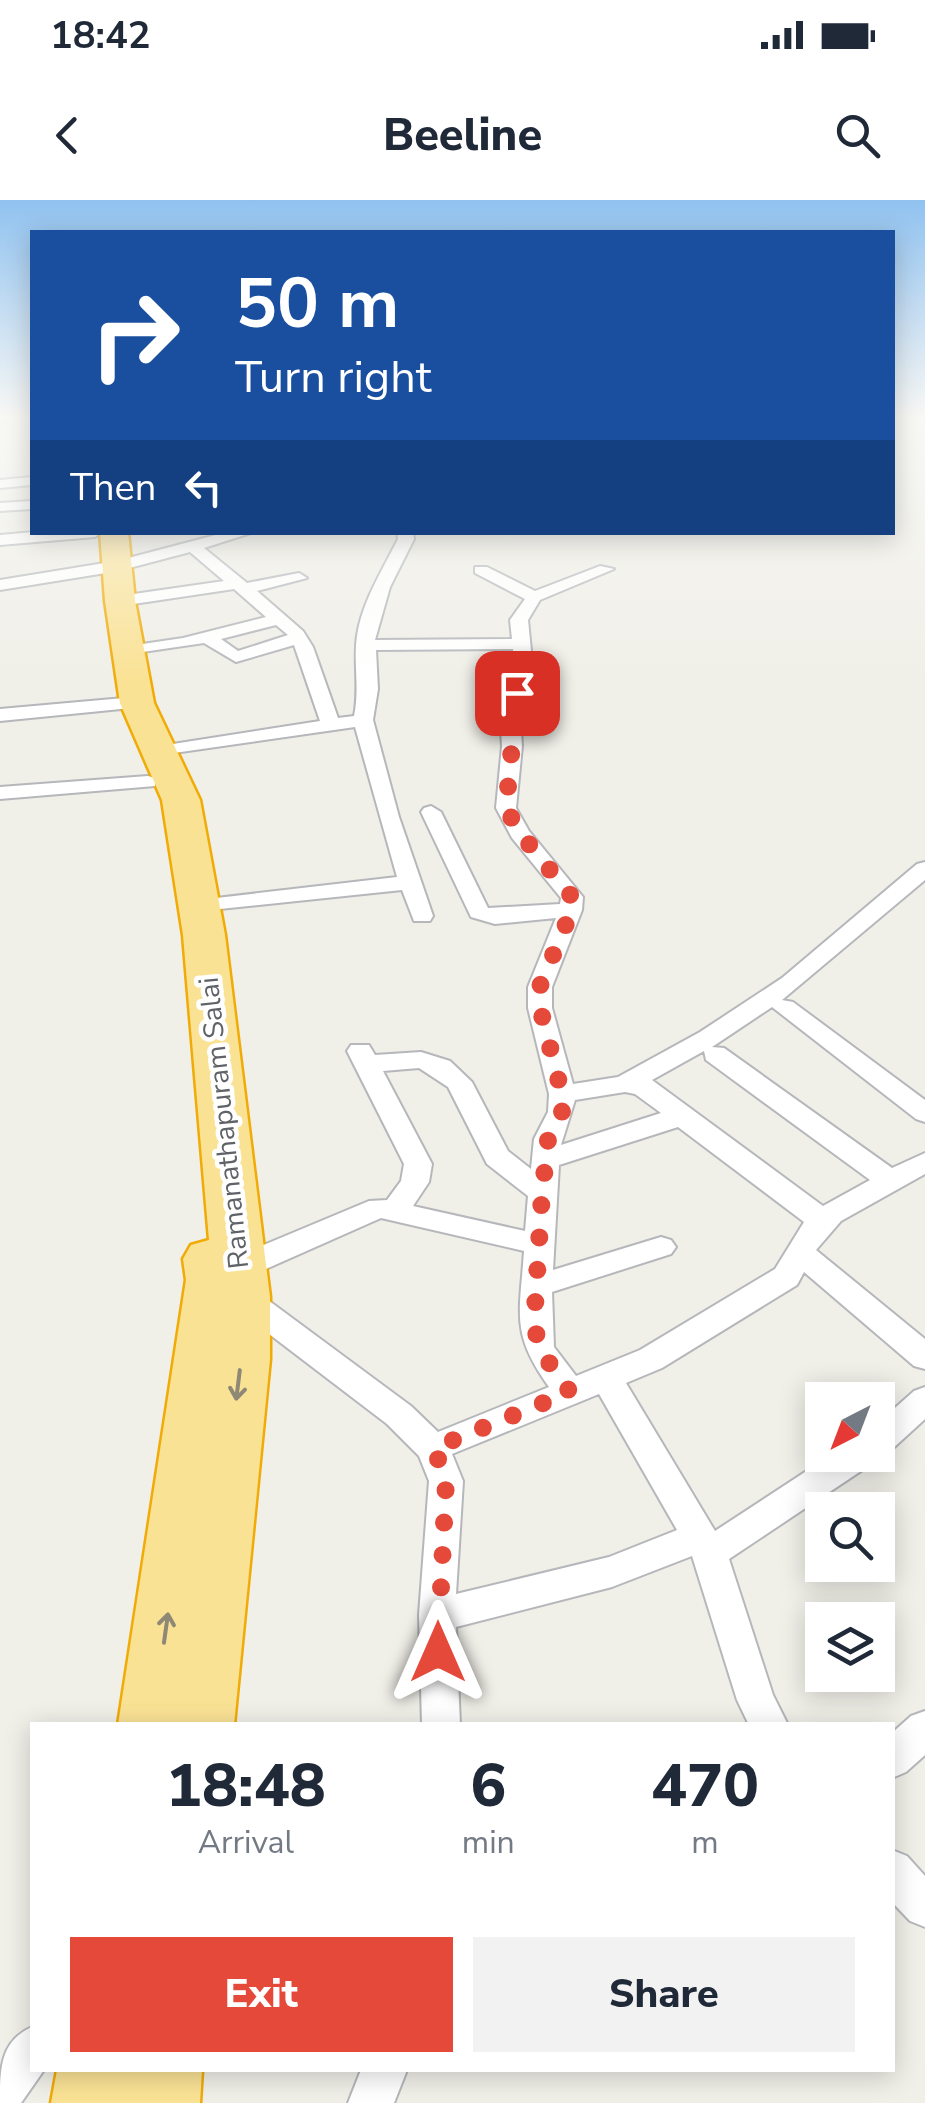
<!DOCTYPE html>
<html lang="en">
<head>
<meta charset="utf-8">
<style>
  :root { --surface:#fff; --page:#f2f2f3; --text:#1f2937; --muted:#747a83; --accent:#e5493a }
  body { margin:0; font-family:"Nunito Sans",sans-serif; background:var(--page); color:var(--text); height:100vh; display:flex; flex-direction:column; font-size:38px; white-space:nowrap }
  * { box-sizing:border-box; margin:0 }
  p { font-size:32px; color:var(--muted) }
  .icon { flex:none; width:55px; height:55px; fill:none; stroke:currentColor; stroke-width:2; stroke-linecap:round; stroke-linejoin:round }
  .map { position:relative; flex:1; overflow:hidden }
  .side { position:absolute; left:30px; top:1522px; width:865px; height:350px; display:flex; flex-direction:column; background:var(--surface); border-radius:0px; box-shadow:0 5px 25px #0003 }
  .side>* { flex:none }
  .banner { position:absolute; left:30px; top:30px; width:865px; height:305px; border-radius:0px; box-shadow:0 5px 25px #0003; background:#1a4fa0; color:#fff; overflow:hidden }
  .needle { width:65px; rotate:222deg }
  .controls { position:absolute; left:805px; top:1182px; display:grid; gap:20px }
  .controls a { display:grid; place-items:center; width:90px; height:90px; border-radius:0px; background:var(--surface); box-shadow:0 5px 25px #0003; font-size:50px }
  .pin { position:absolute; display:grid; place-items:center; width:85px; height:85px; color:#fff; margin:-42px; border-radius:20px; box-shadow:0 5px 15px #0006 }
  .me { position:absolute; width:110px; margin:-55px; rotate:0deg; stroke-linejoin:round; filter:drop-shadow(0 0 8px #0008) }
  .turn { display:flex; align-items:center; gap:35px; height:210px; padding:0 40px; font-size:45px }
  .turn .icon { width:130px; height:130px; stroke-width:2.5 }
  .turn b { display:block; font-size:70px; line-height:85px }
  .then { display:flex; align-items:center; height:95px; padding:0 40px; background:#0003; gap:20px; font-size:38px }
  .eta { display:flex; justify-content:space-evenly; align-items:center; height:170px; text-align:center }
  .eta b { font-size:60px; font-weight:800; line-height:70px }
  .button { display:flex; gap:20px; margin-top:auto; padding:20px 40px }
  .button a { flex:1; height:115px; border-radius:0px; background:var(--accent); color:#fff; font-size:40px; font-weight:800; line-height:115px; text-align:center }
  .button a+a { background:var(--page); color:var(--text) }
  .status { display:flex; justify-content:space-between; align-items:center; height:70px; padding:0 50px; background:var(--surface); direction:ltr }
  .status svg { height:28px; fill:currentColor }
  header { display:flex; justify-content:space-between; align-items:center; height:130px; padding:0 40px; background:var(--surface); font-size:45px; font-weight:800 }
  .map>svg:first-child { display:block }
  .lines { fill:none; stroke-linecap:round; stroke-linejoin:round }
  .street-casing { stroke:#b5b7bb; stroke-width:4 }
  .primary-casing { stroke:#eec963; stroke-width:6 }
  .highway-casing { stroke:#f1ab07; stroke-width:5 }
  .street { fill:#fff; fill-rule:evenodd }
  .primary { fill:#fdf1b0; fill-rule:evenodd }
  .highway { fill:#fae295; fill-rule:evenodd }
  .oneway { stroke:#8e8875 }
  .route { stroke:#e5493a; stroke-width:18; stroke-dasharray:0 32.4 }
  .labels { text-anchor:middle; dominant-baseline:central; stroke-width:9; stroke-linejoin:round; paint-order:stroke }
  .street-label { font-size:28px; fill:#5f6267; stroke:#fff }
</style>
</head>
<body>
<div class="status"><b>18:42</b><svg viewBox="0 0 49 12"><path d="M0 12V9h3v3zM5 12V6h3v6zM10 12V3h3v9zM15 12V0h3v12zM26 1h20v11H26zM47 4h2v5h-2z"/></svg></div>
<header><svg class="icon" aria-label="back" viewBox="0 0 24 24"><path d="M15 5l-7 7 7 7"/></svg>Beeline<svg class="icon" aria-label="search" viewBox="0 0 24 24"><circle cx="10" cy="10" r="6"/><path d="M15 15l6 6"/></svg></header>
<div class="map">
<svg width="925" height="1903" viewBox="0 0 925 1903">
  <rect width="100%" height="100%" fill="#f0efe8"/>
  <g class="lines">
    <defs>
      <g id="street">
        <path d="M892,215H925V216L892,220Z"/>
        <path d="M32,277V285L0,288V280Z"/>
        <path d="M32,301V309L0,311V303Z"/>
        <path d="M34,332H102L95,337L0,345V335Z"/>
        <path d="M227,332H254L204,348L247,383L299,373L307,378L257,391L303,431L313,447L338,518L354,516C360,488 353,462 357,436C362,402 383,369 398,339L397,332H413L414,339L390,387L375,440L512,439L510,420L525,399L475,373V367H487L535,391L600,366L614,369L540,400L528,420L533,471L520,514L522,546L516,608L529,631L583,697L582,710L552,787V808L573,884L618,877L700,832L782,778L917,664L925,662V680L782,800L793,802L925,900V922L916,919L772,807L712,847L724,848L892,968L925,953V974L841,1021L816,1050L925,1139V1169L914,1166L804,1072L797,1085L662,1168L626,1183L715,1331L831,1255H875L870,1265L729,1359L773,1495L788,1525H749L737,1500L692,1356L612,1387L456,1427L460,1525H422L419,1415L429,1281L419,1256L387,1224L231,1105L227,1097L231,1089L242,1086L253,1089L411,1206L438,1232L549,1187C510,1133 520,1114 524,1051L381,1018L250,1076L239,1079L228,1076L224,1068L228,1060L369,1001L387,1000L401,981L404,964L347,851L351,845H369L375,855L421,852L450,861L472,882L508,951L531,969L534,939L548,912L549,894L528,808V787L556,718L495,724L471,717L421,612L424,608L431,606L441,612L488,708L560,704L561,698L512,638L496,608L502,546L500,514L515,471L513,449L376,450L378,489L373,520L399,617L433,716L430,721H414L402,690L191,712L188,707L191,702L199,700L397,677L355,527L153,556L150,552L160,546L320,521L294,445L236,462L204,443L122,455V447L183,438L266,417L234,389L120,406L112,401L120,396L224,381L190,352L118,371L0,390V380L117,361ZM276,425L288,435L238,451L221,439ZM704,851L706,860L870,980L823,1006L652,880ZM419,868L448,887L487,964L528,996L525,1031L413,1006L429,982L432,964L383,871ZM625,892L635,894L661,913L561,945L575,900ZM678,927L804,1022L775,1069L640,1150L576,1176L554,1147L552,1092L671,1054L676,1047L671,1040L661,1037L553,1070L559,965ZM599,1194L677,1330L609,1357L456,1394L463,1281L452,1254Z"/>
        <path d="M124,498L131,500V508L0,521V509Z"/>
        <path d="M148,576L155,578V586L0,599V587Z"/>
        <path d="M925,1187V1219L890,1251L878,1255H877L878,1223L914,1191Z"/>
        <path d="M925,1511V1555L906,1572L892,1578V1533L911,1516Z"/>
        <path d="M892,1650L907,1656L925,1676V1727L910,1721L892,1702Z"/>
        <path d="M32,1827V1870H44L21,1903H0C0,1869 0,1841 32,1827Z"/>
        <path d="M361,1870H407L394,1903H348Z"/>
      </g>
      <path id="primary" d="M0,215H12L0,224Z"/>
      <g id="highway">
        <path d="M100,332H128L135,401L154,503L200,600L225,735L270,1097V1159L234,1525H118L186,1080L183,1059L191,1045L209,1040L183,735L162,600L120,503L105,401Z"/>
        <path d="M57,1870H202L200,1903H51Z"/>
      </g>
    </defs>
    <use href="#street" class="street-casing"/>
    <use href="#primary" class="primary-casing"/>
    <use href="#highway" class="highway-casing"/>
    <use href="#street" class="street"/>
    <use href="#primary" class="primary"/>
    <use href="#highway" class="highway"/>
  </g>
  <defs><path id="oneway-shaft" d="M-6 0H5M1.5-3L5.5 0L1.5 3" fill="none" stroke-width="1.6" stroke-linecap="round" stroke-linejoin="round" transform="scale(2.5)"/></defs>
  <g class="oneway">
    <use href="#oneway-shaft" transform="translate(238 1185) rotate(97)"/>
    <use href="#oneway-shaft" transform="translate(166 1428) rotate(-82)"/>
  </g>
  <linearGradient id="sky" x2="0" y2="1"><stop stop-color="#90c2f0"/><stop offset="0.45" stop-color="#f8f8f5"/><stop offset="1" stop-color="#f8f8f5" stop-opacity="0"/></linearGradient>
  <rect width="925" height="481" fill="url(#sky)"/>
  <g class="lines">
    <path class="route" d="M438,1452L446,1281L434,1248L570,1192L540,1150L534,1124L542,994L548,940L562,912V894L540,808V786L572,710V697L520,633L506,608L512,546L510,514L517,493"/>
  </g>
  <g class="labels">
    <g class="street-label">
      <text transform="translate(224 923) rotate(-96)">Ramanathapuram Salai</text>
    </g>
  </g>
</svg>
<div class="controls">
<a><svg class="needle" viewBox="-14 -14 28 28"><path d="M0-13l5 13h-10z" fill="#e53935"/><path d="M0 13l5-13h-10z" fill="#747a83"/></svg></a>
<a><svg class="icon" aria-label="search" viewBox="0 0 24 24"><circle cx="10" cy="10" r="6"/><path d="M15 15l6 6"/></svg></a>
<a><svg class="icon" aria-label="layers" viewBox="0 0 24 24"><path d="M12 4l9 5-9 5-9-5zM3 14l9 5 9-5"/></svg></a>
</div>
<div class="pin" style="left:517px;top:493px;background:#d93025"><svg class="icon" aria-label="arrive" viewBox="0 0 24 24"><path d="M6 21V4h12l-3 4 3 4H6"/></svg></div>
<svg class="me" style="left:438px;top:1452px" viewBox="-20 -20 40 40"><path d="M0-17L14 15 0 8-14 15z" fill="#e5493a" stroke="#fff" stroke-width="4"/></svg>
<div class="banner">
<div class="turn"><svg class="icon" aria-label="right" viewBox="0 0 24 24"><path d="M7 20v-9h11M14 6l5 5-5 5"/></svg><div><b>50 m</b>Turn right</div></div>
<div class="then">Then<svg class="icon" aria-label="left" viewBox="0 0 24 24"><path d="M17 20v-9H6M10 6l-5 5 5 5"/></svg></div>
</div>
<section class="side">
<div class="eta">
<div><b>18:48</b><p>Arrival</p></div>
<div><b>6</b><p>min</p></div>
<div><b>470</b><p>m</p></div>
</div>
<div class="button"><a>Exit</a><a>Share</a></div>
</section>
</div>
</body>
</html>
